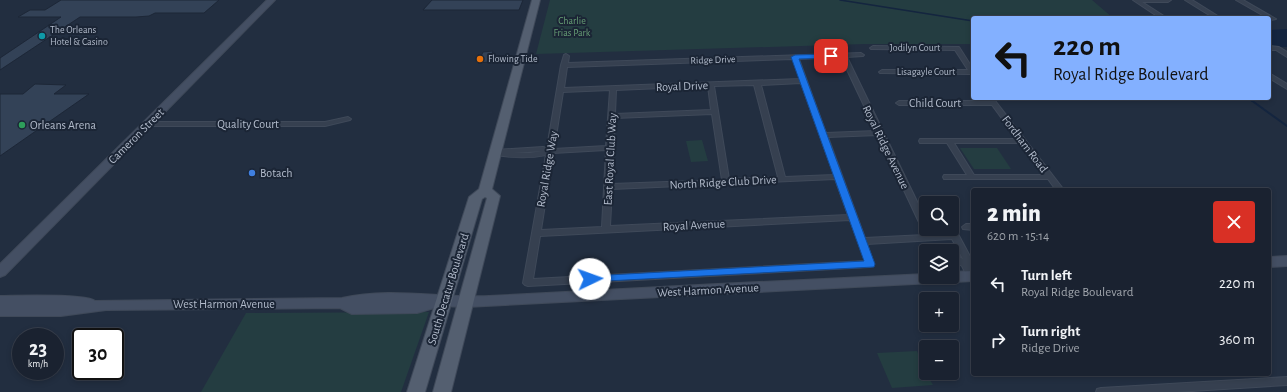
<!DOCTYPE html>
<html lang="en">
<head>
<meta charset="utf-8">
<style>
  :root { --surface:#1a2230; --page:#232a38; --text:#f1f3f6; --muted:#9fa4ab; --line:#383f4c }
  body { margin:0; font-family:"Alegreya Sans",sans-serif; background:var(--page); color:var(--text); height:100vh; display:flex; flex-direction:column; font-size:15px; white-space:nowrap }
  * { box-sizing:border-box; margin:0 }
  p { font-size:13px; color:var(--muted) }
  .icon { flex:none; width:22px; height:22px; fill:none; stroke:currentColor; stroke-width:2; stroke-linecap:round; stroke-linejoin:round }
  .map { position:relative; flex:1; overflow:hidden }
  .details { position:absolute; left:971px; top:188px; width:300px; height:188px; display:flex; flex-direction:column; background:var(--surface); border-radius:4px; box-shadow:0 2px 6px #0003,0 0 0 1px var(--line) }
  .details>* { flex:none }
  .banner { position:absolute; left:971px; top:16px; width:300px; height:84px; border-radius:4px; box-shadow:0 2px 6px #0003,0 0 0 1px var(--line); background:#83b0ff; color:#111; overflow:hidden }
  .tools { position:absolute; left:919px; top:196px; display:grid; gap:8px }
  .tools a { display:grid; place-items:center; width:40px; height:40px; border-radius:4px; background:var(--surface); box-shadow:0 2px 6px #0003,0 0 0 1px var(--line); font-size:20px }
  .speed { position:absolute; left:12px; top:328px; display:flex; gap:8px; font-size:20px; font-weight:700; text-align:center }
  .speed>* { display:grid; place-content:center; width:52px; height:52px; border-radius:50%; background:var(--surface); box-shadow:0 2px 6px #0003,0 0 0 1px var(--line); line-height:1 }
  .speed small { font-size:10px; font-weight:400 }
  .speed .limit { border:2px solid #111; border-radius:6px; background:#fff; color:#111 }
  .pin { position:absolute; display:grid; place-items:center; width:34px; height:34px; color:#fff; margin:-17px; border-radius:8px; box-shadow:0 2px 6px #0006 }
  .me { position:absolute; width:44px; margin:-22px; rotate:87deg; stroke-linejoin:round; filter:drop-shadow(0 0 3px #0008) }
  .turn { display:flex; align-items:center; gap:14px; height:84px; padding:0 16px; font-size:18px }
  .turn .icon { width:52px; height:52px; stroke-width:2.5 }
  .turn b { display:block; font-size:28px; line-height:34px }
  .round { display:grid; place-items:center; flex:none; width:42px; height:42px; border-radius:4px; background:var(--page) }
  .overview { display:flex; align-items:center; justify-content:space-between; height:68px; padding:0 16px }
  h1 { font-size:24px; font-weight:800; line-height:30px }
  ul { padding:0; list-style:none }
  li { display:flex; align-items:center; gap:12px; height:56px; padding:0 16px }
  li div { flex:1 }
  li b { display:block; font-size:15px }
  li em { font-style:normal }
  .map>svg:first-child { display:block }
  .green { fill:#243d41 }
  .water { fill:#14253f }
  .lines { fill:none; stroke-linecap:round; stroke-linejoin:round }
  .stream-far1 { stroke:#14253f; stroke-width:1.5 }
  .stream { stroke:#14253f; stroke-width:2 }
  .building { fill:#334257; stroke:#1d2737 }
  .street-casing { stroke:#3f4959; stroke-width:2 }
  .secondary-casing { stroke:#3f4959; stroke-width:2 }
  .primary-casing { stroke:#3f4959; stroke-width:2 }
  .street { fill:#364050; fill-rule:evenodd }
  .secondary { fill:#444f63; fill-rule:evenodd }
  .primary { fill:#545f70; fill-rule:evenodd }
  .route { fill:#1a73e8; stroke:#114b97 }
  .culture-dot { fill:#0f9aa8; stroke:#1b2535; stroke-width:1.5 }
  .food-dot { fill:#e8710a; stroke:#1b2535; stroke-width:1.5 }
  .leisure-dot { fill:#2e9e5b; stroke:#1b2535; stroke-width:1.5 }
  .shop-dot { fill:#3f7fe0; stroke:#1b2535; stroke-width:1.5 }
  .labels { text-anchor:middle; dominant-baseline:central; stroke-width:4; stroke-linejoin:round; paint-order:stroke }
  .far-park-label { font-size:10px; fill:#679e75; stroke:#1b2535 }
  .far-poi-label { font-size:10px; fill:#b2bbcb; stroke:#1b2535; text-anchor:start }
  .far-street-label { font-size:10px; fill:#b2bbcb; stroke:#1b2535 }
  .street-label { font-size:12px; fill:#b2bbcb; stroke:#1b2535 }
  .poi-label { font-size:12px; fill:#b2bbcb; stroke:#1b2535; text-anchor:start }
</style>
</head>
<body>
<div class="map">
<svg width="1287" height="392" viewBox="0 0 1287 392">
  <rect width="100%" height="100%" fill="#222e40"/>
  <g class="green">
    <path d="M550,0H1092L1113,18H973V44H865L536,54Z"/>
    <path d="M702,140L708,161L691,162L686,141Z"/>
    <path d="M960,148H997L1011,169H974Z"/>
    <path d="M429,312L401,392H201L246,313Z"/>
    <path d="M917,351L926,373L933,385L892,388L877,353Z"/>
  </g>
  <path class="water" d="M1287,29V47H1269V30Z"/>
  <g class="lines">
    <g class="stream-far1">
      <path d="M840,0L973,21"/>
      <path d="M1248,98L1252,101"/>
    </g>
    <path class="stream" d="M1251,100L1287,126"/>
  </g>
  <g class="building">
    <path d="M61,0H219L204,13H155L149,16L136,17H80L0,70V58L61,17H18L30,10H45Z"/>
    <path d="M432,0H523L519,10H423Z"/>
    <path d="M493,51L489,62L478,63L483,52Z"/>
    <path d="M35,84L66,85L54,94H89L0,156V94H23Z"/>
  </g>
  <g class="lines">
    <defs>
      <g id="street">
        <path d="M1133,0H1171L1168,2H1142L1167,18H1160Z"/>
        <path d="M1185,0H1192L1221,18H1214Z"/>
        <path d="M1236,0H1243L1276,19L1271,20Z"/>
        <path d="M873,46L959,47L973,69V76L970,74L880,73L879,72L882,70H968L955,50L871,49L870,48Z"/>
        <path d="M1269,46L1279,47L1287,52V57L1276,50H1269Z"/>
        <path d="M861,53L864,55L863,56L847,57L926,220V229H930L933,234H958L972,260L970,264L973,271V279L968,278L962,266L952,260V251H948L952,249L955,250L959,257L963,259L952,239L867,244L874,264L873,266L870,267L528,286L525,285L523,283L546,155C527,159 511,158 492,154L491,152L495,150L543,147L547,148L561,65L564,55L566,54L569,56L568,63ZM841,57L876,131L826,133L799,59ZM793,59L800,79L564,88L567,67ZM801,83L834,175L785,177L761,85ZM754,85L778,177L729,179L714,86ZM708,86L711,110L615,114L616,90ZM610,90L606,146L554,149L563,92ZM712,114L722,180L612,184L615,118ZM878,135L925,235L865,238L828,137ZM606,150L602,227L541,230L553,153ZM542,151L530,153H513ZM835,179L848,215L610,226L612,189ZM850,220L865,261L533,279L540,236Z"/>
        <path d="M1269,73L1287,84V89L1269,78Z"/>
        <path d="M987,98H993L1064,190H1056L1048,179H944L943,177L944,175H967L947,143H920L919,141L920,139H1017L992,105H899L896,103L899,101H989ZM954,143H1021L1044,175H974Z"/>
        <path d="M348,117L351,119L350,120L325,126H148L145,124L148,122H325Z"/>
        <path d="M966,224H973V230L963,229L962,227Z"/>
        <path d="M1287,377V385L1176,392H1096L1097,389L1101,388Z"/>
      </g>
      <g id="secondary">
        <path d="M267,0H275L5,275L0,277V264Z"/>
        <path d="M1287,256V266L1269,267V257Z"/>
        <path d="M973,271V281L466,307L441,306L417,313L352,314L340,308L106,310L61,316H0V296C15,296 87,293 95,301L342,298C390,287 440,298 489,296C635,288 780,281 926,274V277H952V272Z"/>
      </g>
      <path id="primary" d="M532,0H540L492,189L500,196L451,392H433L487,198L485,197L482,199L425,392H407L469,197L479,189Z"/>
    </defs>
    <use href="#street" class="street-casing"/>
    <use href="#secondary" class="secondary-casing"/>
    <use href="#primary" class="primary-casing"/>
    <use href="#street" class="street"/>
    <use href="#secondary" class="secondary"/>
    <use href="#primary" class="primary"/>
  </g>
  <path class="route" d="M831,54L833,55V58L799,59L875,264L874,267L587,282L585,279L590,276L864,261L791,57L795,55Z"/>
  <circle class="culture-dot" cx="42" cy="36" r="4"/>
  <circle class="food-dot" cx="480" cy="59" r="4"/>
  <circle class="leisure-dot" cx="22" cy="125" r="4"/>
  <circle class="shop-dot" cx="252" cy="173" r="4"/>
  <g class="labels">
    <g class="far-park-label">
      <text x="572" y="21">Charlie<tspan x="572" dy="12">Frias Park</tspan></text>
    </g>
    <g class="far-poi-label">
      <text x="50" y="30">The Orleans<tspan x="50" dy="12">Hotel &amp; Casino</tspan></text>
      <text x="488" y="59">Flowing Tide</text>
    </g>
    <g class="far-street-label">
      <text x="915" y="48">Jodilyn Court</text>
      <text transform="translate(713 60) rotate(-2)">Ridge Drive</text>
      <text x="926" y="72">Lisagayle Court</text>
    </g>
    <g class="street-label">
      <text transform="translate(682 86) rotate(-2)">Royal Drive</text>
      <text x="935" y="103">Child Court</text>
      <text x="248" y="124">Quality Court</text>
      <text transform="translate(136 136) rotate(-45)">Cameron Street</text>
      <text transform="translate(1025 144) rotate(53)">Fordham Road</text>
      <text transform="translate(886 147) rotate(64)">Royal Ridge Avenue</text>
      <text transform="translate(610 159) rotate(-87)">East Royal Club Way</text>
      <text transform="translate(547 169) rotate(-80)">Royal Ridge Way</text>
      <text transform="translate(723 182) rotate(-3)">North Ridge Club Drive</text>
      <text transform="translate(694 225) rotate(-3)">Royal Avenue</text>
      <text transform="translate(448 289) rotate(-73)">South Decatur Boulevard</text>
      <text transform="translate(708 290) rotate(-3)">West Harmon Avenue</text>
      <text x="224" y="304">West Harmon Avenue</text>
    </g>
    <g class="poi-label">
      <text x="30" y="125">Orleans Arena</text>
      <text x="260" y="173">Botach</text>
    </g>
  </g>
</svg>
<div class="tools">
<a><svg class="icon" aria-label="search" viewBox="0 0 24 24"><circle cx="10" cy="10" r="6"/><path d="M15 15l6 6"/></svg></a>
<a><svg class="icon" aria-label="layers" viewBox="0 0 24 24"><path d="M12 4l9 5-9 5-9-5zM3 14l9 5 9-5"/></svg></a>
<a>+</a>
<a>−</a>
</div>
<div class="speed"><div>23<small>km/h</small></div><div class="limit">30</div></div>
<div class="pin" style="left:831px;top:56px;background:#d93025"><svg class="icon" aria-label="arrive" viewBox="0 0 24 24"><path d="M6 21V4h12l-3 4 3 4H6"/></svg></div>
<svg class="me" style="left:590px;top:279px" viewBox="-20 -20 40 40"><circle r="19" fill="#fff"/><path d="M0-13L10 11 0 6-10 11z" fill="#1a73e8"/></svg>
<div class="banner">
<div class="turn"><svg class="icon" aria-label="left" viewBox="0 0 24 24"><path d="M17 20v-9H6M10 6l-5 5 5 5"/></svg><div><b>220 m</b>Royal Ridge Boulevard</div></div>
</div>
<section class="details">
<div class="overview"><div><h1>2 min</h1><p>620 m · 15:14</p></div><a class="round" style="background:#d93025;color:#fff"><svg class="icon" aria-label="close" viewBox="0 0 24 24"><path d="M6 6l12 12M18 6L6 18"/></svg></a></div>
<ul>
<li><svg class="icon" aria-label="left" viewBox="0 0 24 24"><path d="M17 20v-9H6M10 6l-5 5 5 5"/></svg><div><b>Turn left</b><p>Royal Ridge Boulevard</p></div><em>220 m</em></li>
<li><svg class="icon" aria-label="right" viewBox="0 0 24 24"><path d="M7 20v-9h11M14 6l5 5-5 5"/></svg><div><b>Turn right</b><p>Ridge Drive</p></div><em>360 m</em></li>
</ul>
</section>
</div>
</body>
</html>
